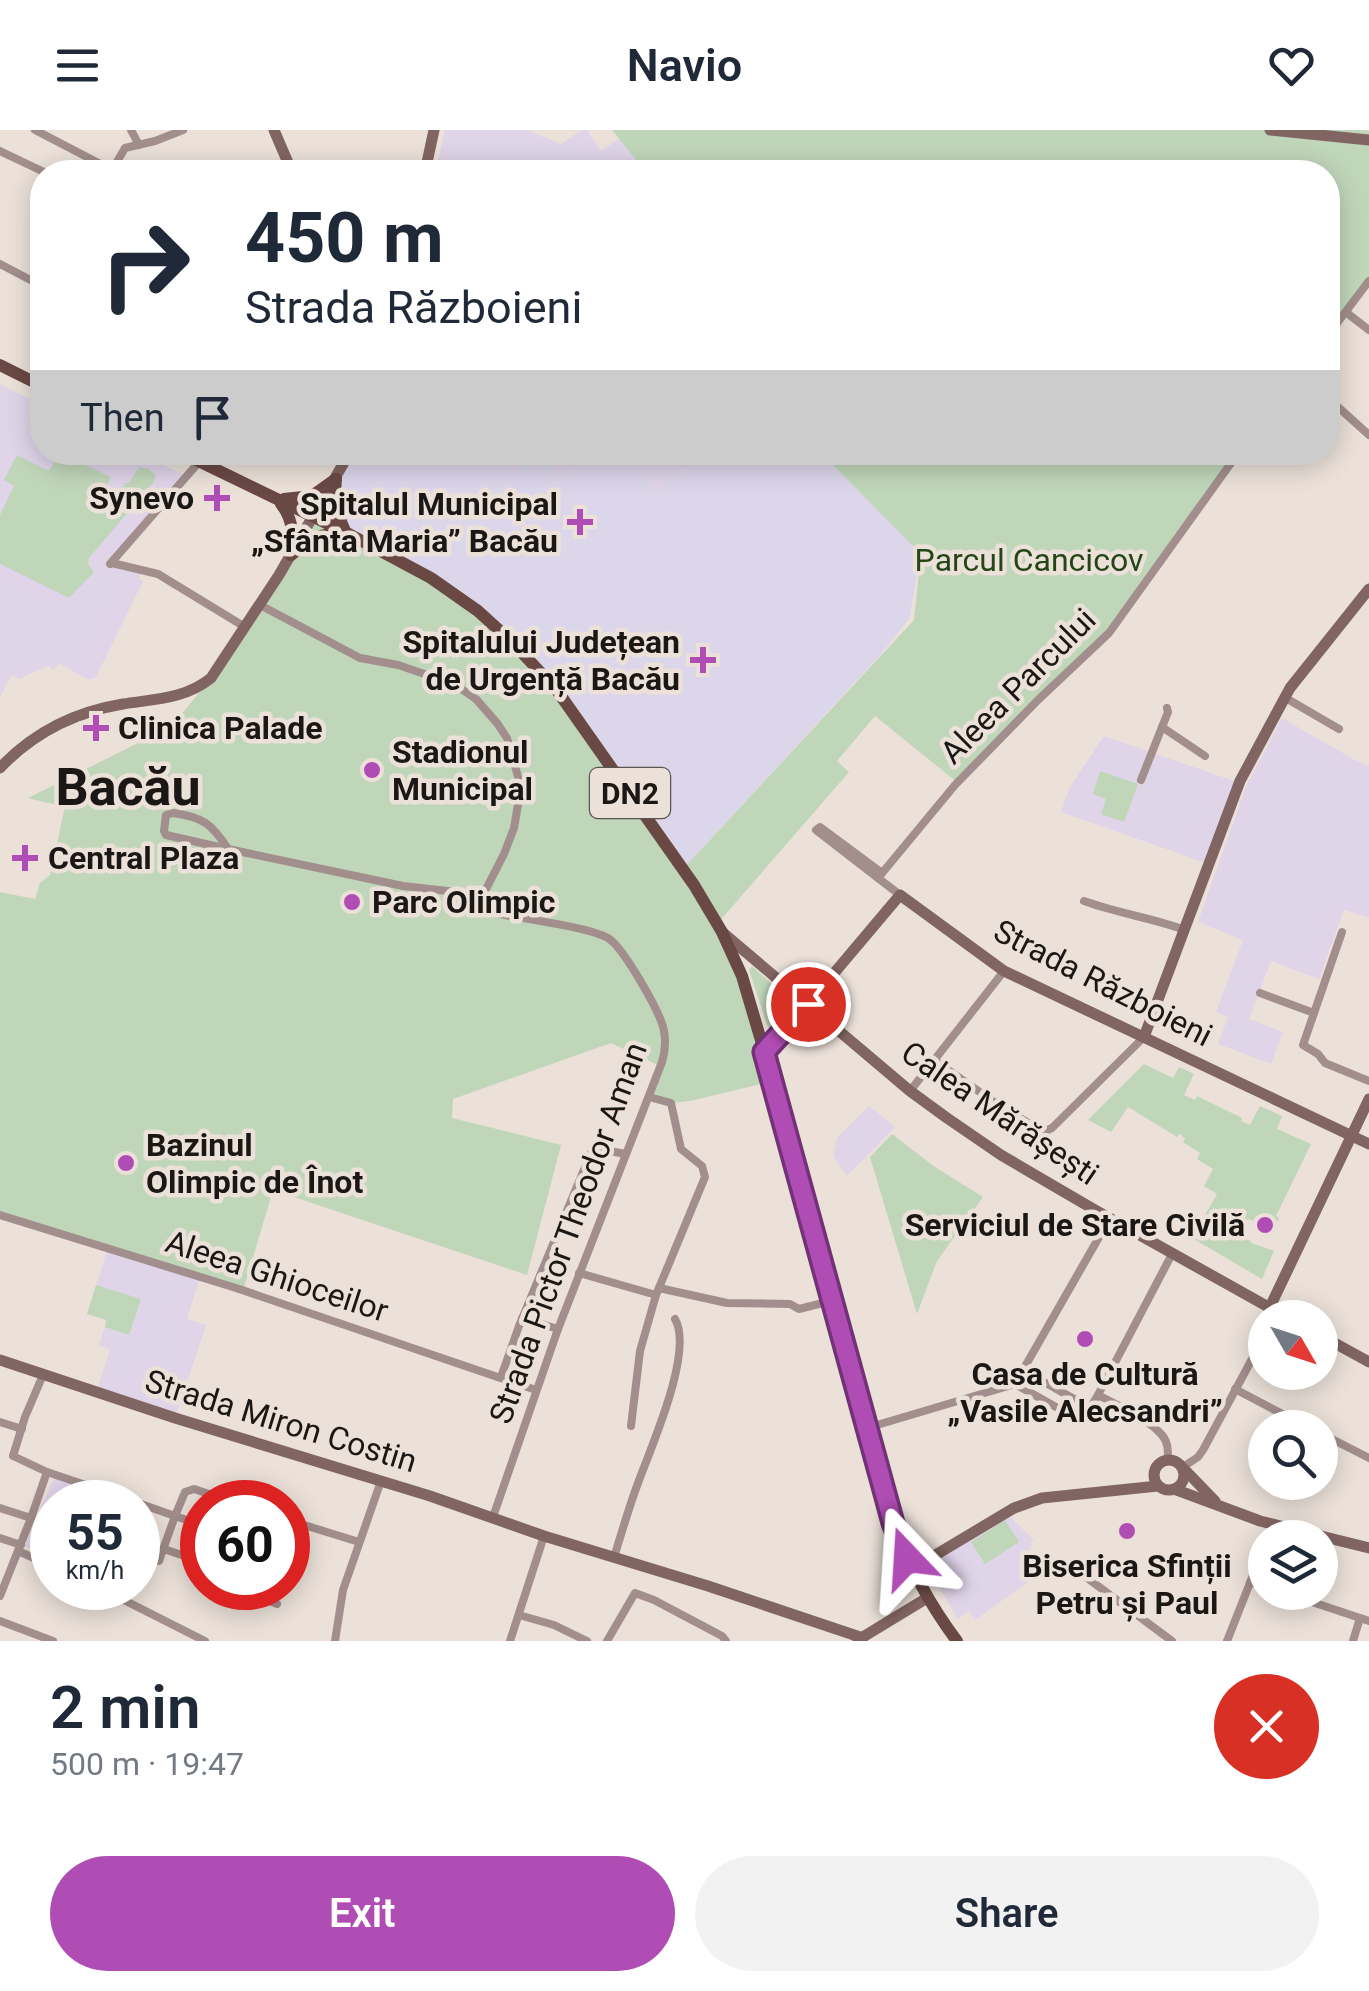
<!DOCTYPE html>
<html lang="en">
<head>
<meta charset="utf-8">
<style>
  :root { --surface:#fff; --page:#f2f2f3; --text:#1f2937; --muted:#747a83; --accent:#b04db4 }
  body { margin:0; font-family:Roboto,sans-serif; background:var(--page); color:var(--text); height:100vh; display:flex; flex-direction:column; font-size:38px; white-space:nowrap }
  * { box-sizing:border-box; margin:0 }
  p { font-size:32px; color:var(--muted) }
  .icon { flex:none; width:55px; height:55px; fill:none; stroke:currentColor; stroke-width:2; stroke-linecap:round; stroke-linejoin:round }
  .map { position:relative; height:1511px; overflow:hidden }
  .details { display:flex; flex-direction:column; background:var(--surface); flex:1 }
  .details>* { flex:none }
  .hud { position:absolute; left:30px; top:30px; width:1310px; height:305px; border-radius:40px; box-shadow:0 5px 25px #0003; background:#fff; color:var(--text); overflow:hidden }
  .needle { width:65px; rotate:129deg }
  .buttons { position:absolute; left:1248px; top:1170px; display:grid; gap:20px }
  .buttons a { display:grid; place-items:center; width:90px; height:90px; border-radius:50%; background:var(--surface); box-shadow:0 5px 25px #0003; font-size:50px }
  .speed { position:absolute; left:30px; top:1350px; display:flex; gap:20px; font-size:50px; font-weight:700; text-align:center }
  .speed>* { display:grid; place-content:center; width:130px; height:130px; border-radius:50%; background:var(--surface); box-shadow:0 5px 25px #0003; line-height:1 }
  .speed small { font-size:25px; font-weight:400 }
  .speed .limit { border:15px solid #d22; background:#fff; color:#111 }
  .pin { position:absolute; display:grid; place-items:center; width:85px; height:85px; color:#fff; margin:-42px; border:5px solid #fff; border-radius:50%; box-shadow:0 2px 10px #0007 }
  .me { position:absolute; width:110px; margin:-55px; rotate:340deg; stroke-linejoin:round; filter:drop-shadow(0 0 8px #0008) }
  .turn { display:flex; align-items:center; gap:35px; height:210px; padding:0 50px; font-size:45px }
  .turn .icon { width:130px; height:130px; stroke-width:2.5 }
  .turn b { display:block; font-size:70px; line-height:85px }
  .then { display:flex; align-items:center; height:95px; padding:0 50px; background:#0003; gap:20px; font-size:38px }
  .round { display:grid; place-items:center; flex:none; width:105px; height:105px; border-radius:52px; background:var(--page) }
  .head { display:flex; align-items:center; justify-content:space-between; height:170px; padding:0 50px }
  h1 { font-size:60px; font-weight:600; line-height:75px }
  .action { display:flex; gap:20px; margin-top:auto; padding:20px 50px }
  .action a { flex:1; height:115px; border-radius:60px; background:var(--accent); color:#fff; font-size:40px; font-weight:600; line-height:115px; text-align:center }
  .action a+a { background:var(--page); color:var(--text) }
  header { display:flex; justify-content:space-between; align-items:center; height:130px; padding:0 50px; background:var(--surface); font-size:45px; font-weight:600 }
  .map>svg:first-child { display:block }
  .education { fill:#e0d4e9 }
  .medical { fill:#dcd6eb }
  .green { fill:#c0d6b9 }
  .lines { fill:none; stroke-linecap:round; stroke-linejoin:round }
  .street { stroke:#a28e8c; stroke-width:8 }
  .secondary { stroke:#816562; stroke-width:11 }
  .primary { stroke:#6a4945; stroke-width:12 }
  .route-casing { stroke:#723275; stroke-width:25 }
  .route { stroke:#b04db4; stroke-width:18 }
  .poi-dot { fill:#b04db4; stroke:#ebe1d9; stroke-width:4 }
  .labels { text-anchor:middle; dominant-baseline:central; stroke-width:9; stroke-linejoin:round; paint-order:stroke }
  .shield { fill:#ebe1d9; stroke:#59544f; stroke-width:2.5 }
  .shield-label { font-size:30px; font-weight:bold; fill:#1a1714 }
  .poi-label { font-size:32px; font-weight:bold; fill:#1a1714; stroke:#ebe1d9; text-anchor:start }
  .park-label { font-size:32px; fill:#244617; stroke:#ebe1d9 }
  .street-label { font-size:32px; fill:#1a1714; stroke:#ebe1d9 }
  .town-label { font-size:52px; font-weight:bold; fill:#1a1714; stroke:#ebe1d9 }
</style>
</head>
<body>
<header><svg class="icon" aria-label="menu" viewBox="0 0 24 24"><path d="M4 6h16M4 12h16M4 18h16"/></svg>Navio<svg class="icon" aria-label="heart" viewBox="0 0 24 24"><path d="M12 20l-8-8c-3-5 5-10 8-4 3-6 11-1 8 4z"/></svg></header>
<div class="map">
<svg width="1369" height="1511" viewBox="0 0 1369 1511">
  <rect width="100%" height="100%" fill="#ebe1d9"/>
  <g class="education">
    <path d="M445,0H527L561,14L582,0H587L601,21L620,8L646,42H435Z"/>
    <path d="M0,254L42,276V322L138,323L187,346L110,436L141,444L139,449L143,451L96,547L90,550L58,533L54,540L47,536L19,549L11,545L0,568Z"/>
    <path d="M498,323H596L560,348L514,343Z"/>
    <path d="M627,323H708L654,361Z"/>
    <path d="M1282,588L1353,629L1369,636V788L1344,780L1319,849L1271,831L1249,889L1283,902L1271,934L1218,914L1228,887L1216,882L1243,810L1198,792L1245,659Z"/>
    <path d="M1104,606L1237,652L1206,733L1061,682L1070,657Z"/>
    <path d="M869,976L895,997L847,1046L833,1026L837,1008Z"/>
    <path d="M108,1118L200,1147L187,1189L206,1195L175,1288L96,1262L110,1220L99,1215L107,1190L87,1184Z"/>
    <path d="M54,1348L126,1372H52V1427L25,1416Z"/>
    <path d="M1008,1385L1034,1410L1030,1412L1032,1416L1030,1418L1039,1433L1043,1431L1047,1438L975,1490L969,1481L958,1489L928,1438L943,1426Z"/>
  </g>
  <path class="medical" d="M350,323H498L514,343L542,323L560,348L596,323H627L654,361L708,323H821L921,424L909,489L881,524L683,739L314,386Z"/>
  <g class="green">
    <path d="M612,0H1363L1369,1V147L1328,203V42H646Z"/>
    <path d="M59,323L111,347L100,370L113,376L125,353H129L139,337L149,339L156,346L153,353L89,428L88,434L94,442L69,468L0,434V385L14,356L4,350L17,325L49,341Z"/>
    <path d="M821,323H1240L1109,503L958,653L875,586L837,631L849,642L718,793L773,951L690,971L671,973L649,967L660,936L611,913L453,969L452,988L561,1015L527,1145L273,1060L243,1161L0,1084V762L35,769L40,753L50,745L65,677L28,668L172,596L211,548L314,386L420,442L535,535L683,739L914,490L921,424Z"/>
    <path d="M1100,641L1138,654L1124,692L1101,684L1106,669L1093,664Z"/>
    <path d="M752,836L791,872V879L774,898H769L767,895L749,840Z"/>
    <path d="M1144,934L1173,948L1179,937L1194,944L1184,965L1195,970L1197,966L1242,988L1241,991L1250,995L1260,976L1282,986L1277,999L1311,1014L1276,1086L1279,1088L1277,1092L1264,1086L1262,1089L1256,1086L1253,1091L1248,1089L1243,1097L1248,1100L1244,1108L1251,1111V1113L1274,1121L1262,1149L1192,1108L1217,1064L1204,1056L1213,1039L1197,1029L1200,1023L1183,1012L1185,1008L1179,1004L1177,1007L1128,977L1111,1002L1088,990Z"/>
    <path d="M892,1004L935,1037L983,1067L937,1131L917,1184L870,1027Z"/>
    <path d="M96,1155L141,1169L129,1205L105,1197L106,1190L87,1184Z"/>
    <path d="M1005,1390L1019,1412L985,1434L971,1412Z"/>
  </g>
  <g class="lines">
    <g class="street">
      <path d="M35,0L112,40"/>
      <path d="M131,0L139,15"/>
      <path d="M0,21L44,42"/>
      <path d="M111,42L125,18L155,11L183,0"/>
      <path d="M0,134L42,156"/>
      <path d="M1347,183L1369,200"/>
      <path d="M1328,205L1369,151"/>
      <path d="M1328,268L1369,305"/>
      <path d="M112,433L158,444L245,497"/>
      <path d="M110,434L199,332"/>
      <path d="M260,475L360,528L398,535L454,554L476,569L497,593L507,608L521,657L514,698L504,724L483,765"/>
      <path d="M1284,567L1339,599"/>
      <path d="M1162,597L1205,626"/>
      <path d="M1141,650L1168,582L1167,578"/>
      <path d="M173,683C203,687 212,694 228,719L166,705L164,701L166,685Z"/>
      <path d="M228,719L403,756L483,765"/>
      <path d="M878,748L816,700L820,697L882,743"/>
      <path d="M483,765V772L490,780L500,784C524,789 589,797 608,808C623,817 661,883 664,901C666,912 665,922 662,932L558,1199L493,1387"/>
      <path d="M900,765L878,748L955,655L1038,570L1109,503L1239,322"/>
      <path d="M1084,771C1117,783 1152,788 1185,800"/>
      <path d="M1342,802L1303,915L1318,924L1325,933L1369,951"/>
      <path d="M1260,863L1314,883"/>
      <path d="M764,922L808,874"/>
      <path d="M934,930L994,972L1043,1002L1052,998L1144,907"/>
      <path d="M910,961L1004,841"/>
      <path d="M0,1085L236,1158L536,1260"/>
      <path d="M579,1143L656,1165"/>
      <path d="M659,1158L727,1173L790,1174L799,1179L831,1171"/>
      <path d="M522,1188L558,1199"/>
      <path d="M1023,1240L1090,1278"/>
      <path d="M43,1245L25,1287L13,1326L47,1342L136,1372"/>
      <path d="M501,1247L519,1196L593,1018L626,1024"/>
      <path d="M1015,1254L1079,1290L1083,1289L1098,1265L1172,1124"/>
      <path d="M1235,1259L1309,1298"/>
      <path d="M1098,1265C1117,1275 1148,1289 1162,1305C1168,1312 1168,1320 1168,1329"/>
      <path d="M0,1292L22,1299"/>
      <path d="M631,1296L640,1221L656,1165L705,1047L702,1036L681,1019L671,973L649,967"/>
      <path d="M867,1298L1015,1254L1110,1088"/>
      <path d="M1320,1303L1369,1328"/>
      <path d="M1183,1337L1198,1327L1203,1320L1265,1205"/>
      <path d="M138,1373L175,1386L159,1431"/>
      <path d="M0,1378L31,1388"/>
      <path d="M288,1390L359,1412"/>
      <path d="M202,1395L175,1386L185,1362L194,1359L233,1372"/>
      <path d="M0,1408L21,1415"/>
      <path d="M164,1419L202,1432"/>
      <path d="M18,1421L52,1436"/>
      <path d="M614,1427C622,1402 629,1377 638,1353C651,1317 694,1222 675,1189"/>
      <path d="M1067,1433L1172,1511"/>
      <path d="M288,1441L290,1442"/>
      <path d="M1250,1452L1265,1457"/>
      <path d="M100,1458L205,1511"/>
      <path d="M252,1458L258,1466L277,1474"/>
      <path d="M1282,1462L1369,1491"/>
      <path d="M0,1466L31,1388L47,1342"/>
      <path d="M519,1485L554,1495L587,1511"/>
      <path d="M0,1491L53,1511"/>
      <path d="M335,1511L343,1460L381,1351"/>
      <path d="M510,1511L544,1406"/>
      <path d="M607,1511L635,1463L654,1470L722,1506L726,1511"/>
      <path d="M1227,1511L1265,1415"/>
      <path d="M1353,1511L1360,1488"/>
    </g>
    <g class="secondary">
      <path d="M274,0L292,42"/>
      <path d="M1270,0L1369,10"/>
      <path d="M425,42L434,0"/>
      <path d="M0,638C34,602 74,582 123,574C155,569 185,569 211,548L279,445L350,322"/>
      <path d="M722,802L910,961L947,988L1001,1025L1095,1080L1288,1188"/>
      <path d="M808,874L900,765L1004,841L1369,1014"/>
      <path d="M1144,907L1240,651L1290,558L1369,459"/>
      <path d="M1270,1177L1369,969"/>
      <path d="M1320,1205L1369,1232"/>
      <path d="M0,1230L175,1288L430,1366L544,1406L708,1456L863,1508"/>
      <circle cx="1169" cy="1345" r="15"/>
      <path d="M1184,1339L1215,1371"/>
      <path d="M1174,1359L1260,1391L1369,1418"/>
      <path d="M912,1439L1014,1378L1042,1368L1158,1356"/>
      <path d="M858,1510L927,1468"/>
    </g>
    <g class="primary">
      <path d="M0,235L42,256"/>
      <path d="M180,322L347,403L431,448L478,481L511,511L556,559L694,755L722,802L742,846L773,951L893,1393C909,1436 929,1474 957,1511"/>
      <path d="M336,349L334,375L345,401"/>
      <path d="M284,369L312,366L336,349"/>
      <path d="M281,374C294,390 293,406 291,425"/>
      <path d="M291,425C311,410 318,403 344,403"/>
    </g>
  </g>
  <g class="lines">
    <defs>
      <path id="route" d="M808,874L764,922L881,1349L893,1393L907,1428"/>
    </defs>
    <use href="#route" class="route-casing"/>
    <use href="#route" class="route"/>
  </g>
  <g class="poi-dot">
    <path d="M212 353h10v10h10v10h-10v10h-10v-10h-10v-10h10z"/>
    <path d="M575 377h10v10h10v10h-10v10h-10v-10h-10v-10h10z"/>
    <path d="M698 515h10v10h10v10h-10v10h-10v-10h-10v-10h10z"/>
    <path d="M91 583h10v10h10v10h-10v10h-10v-10h-10v-10h10z"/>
    <circle cx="372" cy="640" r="10"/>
    <path d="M20 713h10v10h10v10h-10v10h-10v-10h-10v-10h10z"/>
    <circle cx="352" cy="772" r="10"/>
    <circle cx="126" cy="1033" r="10"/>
    <circle cx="1265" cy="1095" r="10"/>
    <circle cx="1085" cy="1209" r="10"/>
    <circle cx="1127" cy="1401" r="10"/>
  </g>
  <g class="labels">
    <rect class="shield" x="590" y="638" width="80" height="50" rx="8"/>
    <g class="shield-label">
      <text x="630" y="663">DN2</text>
    </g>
    <g class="poi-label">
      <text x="194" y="368" text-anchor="end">Synevo</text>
      <text x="558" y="374" text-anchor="end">Spitalul Municipal<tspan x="558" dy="37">„Sfânta Maria” Bacău</tspan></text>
      <text x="680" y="512" text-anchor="end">Spitalului Județean<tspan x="680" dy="37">de Urgență Bacău</tspan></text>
      <text x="118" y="598">Clinica Palade</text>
      <text x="392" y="622">Stadionul<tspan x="392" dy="37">Municipal</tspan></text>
      <text x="48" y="728">Central Plaza</text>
      <text x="372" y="772">Parc Olimpic</text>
      <text x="146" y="1015">Bazinul<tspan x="146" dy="37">Olimpic de Înot</tspan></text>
      <text x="1245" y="1095" text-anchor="end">Serviciul de Stare Civilă</text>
      <text x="1085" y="1244" text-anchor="middle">Casa de Cultură<tspan x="1085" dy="37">„Vasile Alecsandri”</tspan></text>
      <text x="1127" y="1436" text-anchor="middle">Biserica Sfinții<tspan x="1127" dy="37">Petru și Paul</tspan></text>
    </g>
    <g class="park-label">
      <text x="1029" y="430">Parcul Cancicov</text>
    </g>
    <g class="street-label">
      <text transform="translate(1018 556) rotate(-45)">Aleea Parcului</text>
      <text transform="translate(1103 853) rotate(27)">Strada Războieni</text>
      <text transform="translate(1000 983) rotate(34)">Calea Mărășești</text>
      <text transform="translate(568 1103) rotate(-70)">Strada Pictor Theodor Aman</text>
      <text transform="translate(277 1146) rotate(18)">Aleea Ghioceilor</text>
      <text transform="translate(281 1291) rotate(17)">Strada Miron Costin</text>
    </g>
    <g class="town-label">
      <text x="128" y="657">Bacău</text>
    </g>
  </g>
</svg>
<div class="buttons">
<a><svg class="needle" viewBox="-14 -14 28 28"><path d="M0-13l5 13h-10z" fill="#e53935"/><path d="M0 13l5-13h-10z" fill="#747a83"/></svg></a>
<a><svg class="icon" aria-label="search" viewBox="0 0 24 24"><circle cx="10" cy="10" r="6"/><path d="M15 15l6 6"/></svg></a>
<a><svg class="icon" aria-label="layers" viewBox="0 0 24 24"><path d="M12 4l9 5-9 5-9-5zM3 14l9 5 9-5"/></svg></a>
</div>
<div class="speed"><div>55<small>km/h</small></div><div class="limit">60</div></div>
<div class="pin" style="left:808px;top:874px;background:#d93025"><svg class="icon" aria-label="arrive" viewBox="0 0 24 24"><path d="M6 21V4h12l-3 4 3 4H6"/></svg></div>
<svg class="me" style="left:907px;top:1428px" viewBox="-20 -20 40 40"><path d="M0-17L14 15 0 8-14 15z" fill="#b04db4" stroke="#fff" stroke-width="4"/></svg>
<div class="hud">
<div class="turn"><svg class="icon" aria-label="right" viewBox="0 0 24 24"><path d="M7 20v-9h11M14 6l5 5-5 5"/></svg><div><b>450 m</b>Strada Războieni</div></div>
<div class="then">Then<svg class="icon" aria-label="arrive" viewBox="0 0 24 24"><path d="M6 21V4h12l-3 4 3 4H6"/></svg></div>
</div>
</div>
<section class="details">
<div class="head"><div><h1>2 min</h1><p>500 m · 19:47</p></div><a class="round" style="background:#d93025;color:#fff"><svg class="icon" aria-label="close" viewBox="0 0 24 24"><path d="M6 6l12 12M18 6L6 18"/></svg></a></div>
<div class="action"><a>Exit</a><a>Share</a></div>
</section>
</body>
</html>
